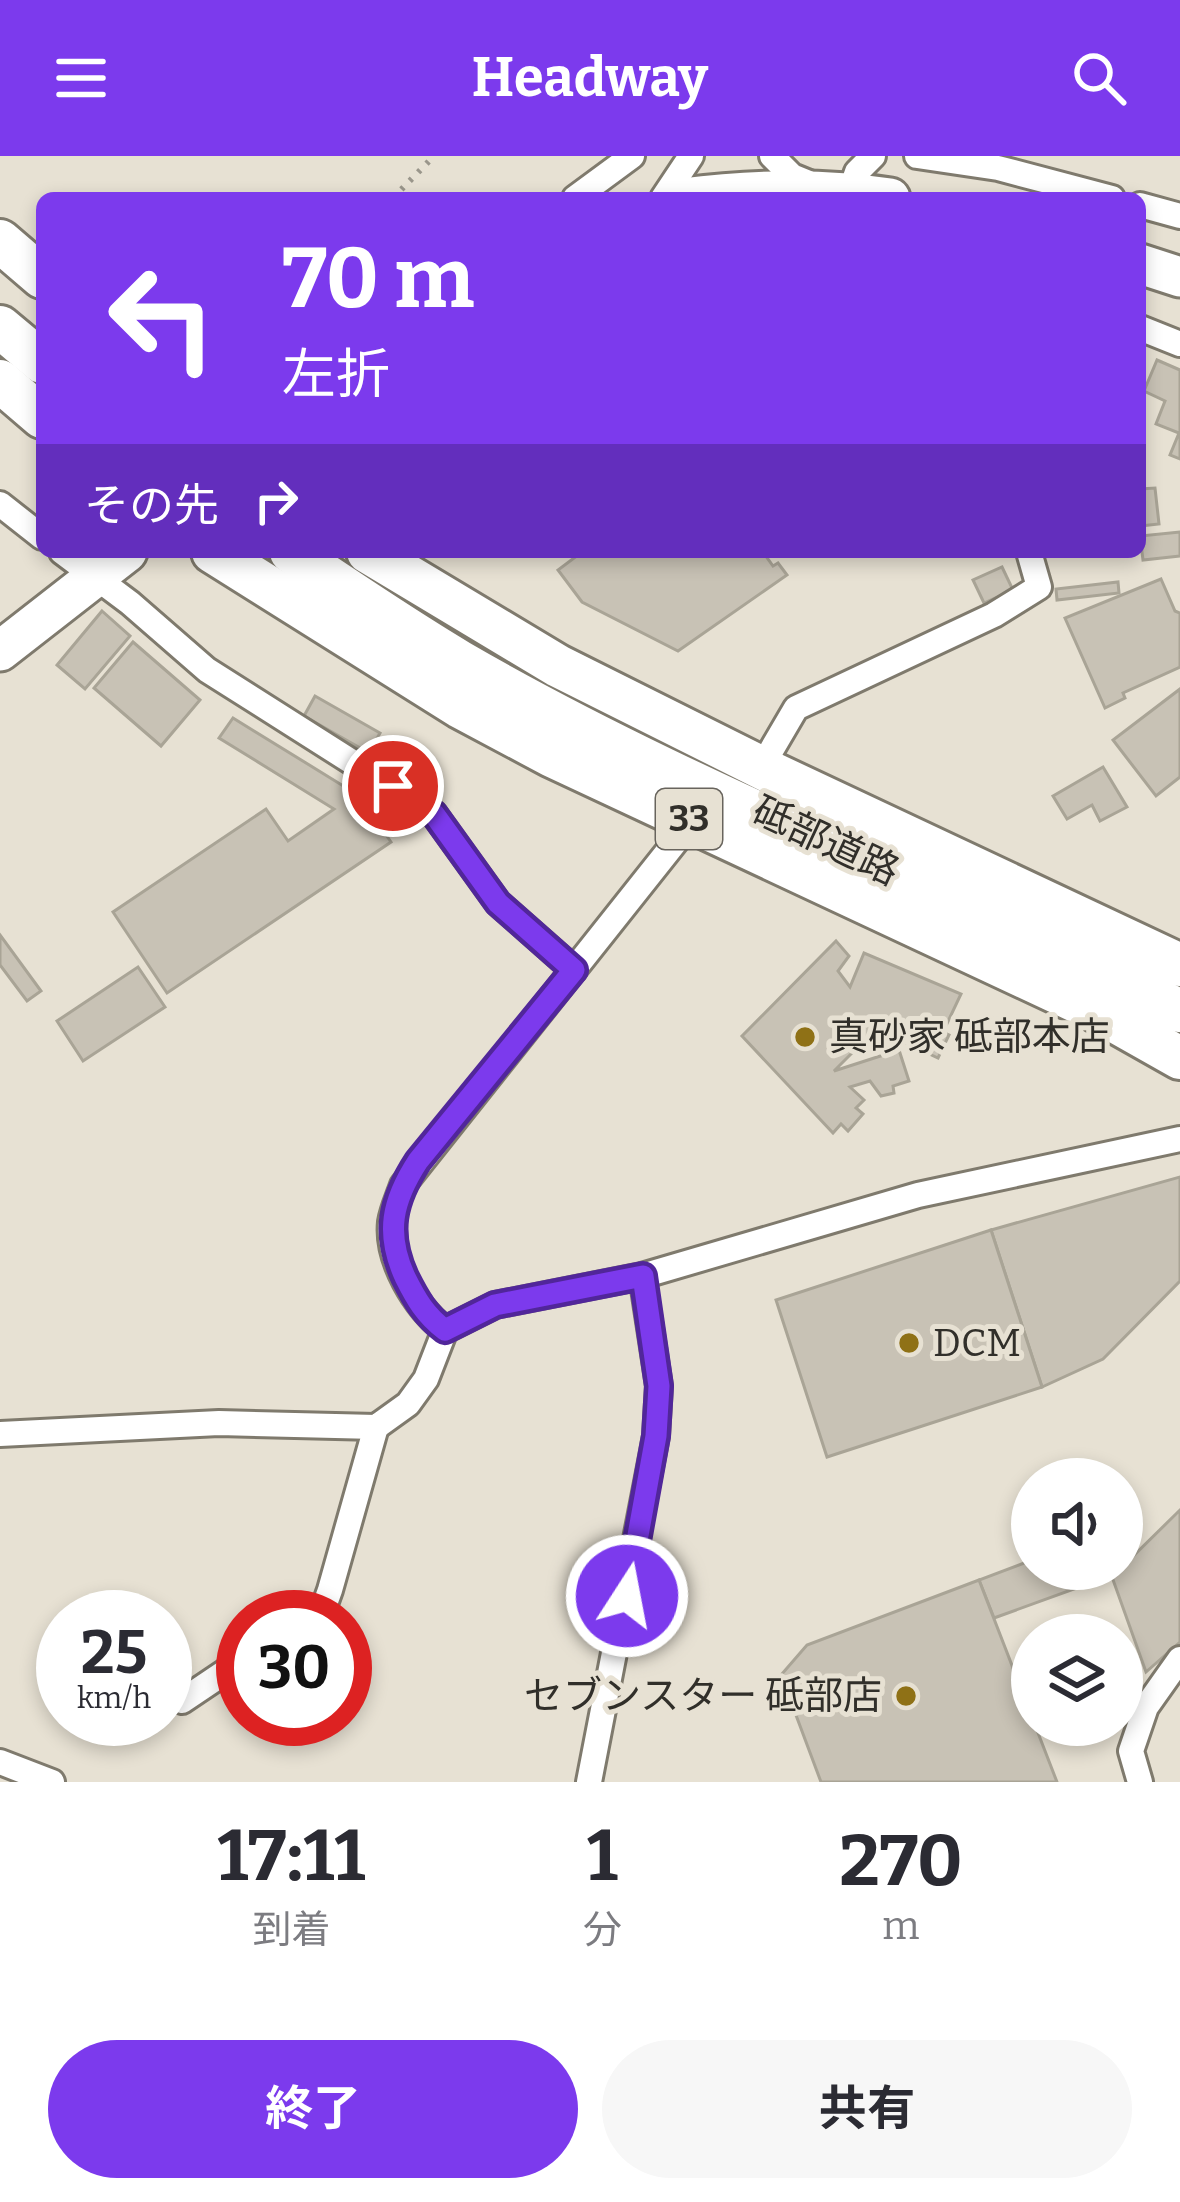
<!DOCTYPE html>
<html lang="ja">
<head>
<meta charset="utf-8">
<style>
  :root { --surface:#fff; --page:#f7f7f7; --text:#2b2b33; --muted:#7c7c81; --accent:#7c3aed }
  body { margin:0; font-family:Bitter,"Noto Sans JP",serif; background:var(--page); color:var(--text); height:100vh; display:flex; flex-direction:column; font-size:45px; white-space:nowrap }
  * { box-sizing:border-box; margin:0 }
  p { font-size:39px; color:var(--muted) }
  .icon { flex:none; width:66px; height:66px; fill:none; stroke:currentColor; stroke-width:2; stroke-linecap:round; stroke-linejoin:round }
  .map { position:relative; height:1626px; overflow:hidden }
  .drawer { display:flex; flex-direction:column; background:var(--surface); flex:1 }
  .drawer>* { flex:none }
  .banner { position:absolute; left:36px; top:36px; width:1110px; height:366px; border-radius:18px; box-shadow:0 6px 18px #0003; background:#7c3aed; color:#fff; overflow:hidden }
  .buttons { position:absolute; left:1011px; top:1302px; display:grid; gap:24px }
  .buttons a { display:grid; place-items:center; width:132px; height:132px; border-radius:50%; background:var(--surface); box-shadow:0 6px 18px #0003; font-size:60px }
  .speed { position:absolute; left:36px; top:1434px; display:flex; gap:24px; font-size:60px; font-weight:700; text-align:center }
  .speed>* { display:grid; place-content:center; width:156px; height:156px; border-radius:50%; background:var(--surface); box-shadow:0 6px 18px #0003; line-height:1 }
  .speed small { font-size:30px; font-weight:400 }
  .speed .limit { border:18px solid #d22; background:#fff; color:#111 }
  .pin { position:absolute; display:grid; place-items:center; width:102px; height:102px; color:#fff; margin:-51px; border:6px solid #fff; border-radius:50%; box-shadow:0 3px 12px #0007 }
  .me { position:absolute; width:132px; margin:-66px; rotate:11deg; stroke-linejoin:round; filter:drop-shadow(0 0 9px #0008) }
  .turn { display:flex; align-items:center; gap:42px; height:252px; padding:0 48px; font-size:54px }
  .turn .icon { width:156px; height:156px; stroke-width:2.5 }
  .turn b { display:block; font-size:84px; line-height:102px }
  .then { display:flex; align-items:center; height:114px; padding:0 48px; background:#0003; gap:24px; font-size:45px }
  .eta { display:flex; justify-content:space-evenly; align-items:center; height:204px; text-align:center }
  .eta b { font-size:72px; font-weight:700; line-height:84px }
  .action { display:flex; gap:24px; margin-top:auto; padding:24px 48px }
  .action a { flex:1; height:138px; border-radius:72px; background:var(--accent); color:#fff; font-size:48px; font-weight:700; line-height:138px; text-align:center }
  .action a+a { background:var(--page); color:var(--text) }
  header { display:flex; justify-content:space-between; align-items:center; height:156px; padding:0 48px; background:var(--accent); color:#fff; font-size:54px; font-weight:700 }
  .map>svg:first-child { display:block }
  .building { fill:#c8c2b5; stroke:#a9a496; stroke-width:3 }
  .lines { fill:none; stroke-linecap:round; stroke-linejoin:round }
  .minor-casing { stroke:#7f7a6d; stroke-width:30 }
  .primary-casing { stroke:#7f7a6d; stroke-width:45 }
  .trunk-casing { stroke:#7f7a6d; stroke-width:48 }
  .path { stroke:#9a968b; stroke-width:6; stroke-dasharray:3 9; stroke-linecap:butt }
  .minor { stroke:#fff; stroke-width:24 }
  .primary { stroke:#fff; stroke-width:39 }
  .trunk { stroke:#fff; stroke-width:42 }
  .route-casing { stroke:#51269a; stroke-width:30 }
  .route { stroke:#7c3aed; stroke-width:21 }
  .poi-dot { fill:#8f7116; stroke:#e7e1d3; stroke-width:4.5 }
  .labels { text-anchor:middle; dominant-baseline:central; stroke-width:10; stroke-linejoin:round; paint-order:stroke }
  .shield { fill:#e7e1d3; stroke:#68645d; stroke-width:3 }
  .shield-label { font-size:36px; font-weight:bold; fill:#312f2a }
  .street-label { font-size:39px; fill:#312f2a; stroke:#e7e1d3 }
  .poi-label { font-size:39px; fill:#312f2a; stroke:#e7e1d3; text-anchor:start }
</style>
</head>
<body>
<header><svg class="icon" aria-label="menu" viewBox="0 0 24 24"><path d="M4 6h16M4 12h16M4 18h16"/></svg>Headway<svg class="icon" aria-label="search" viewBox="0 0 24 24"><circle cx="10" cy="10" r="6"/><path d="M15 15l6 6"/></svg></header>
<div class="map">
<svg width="1180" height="1626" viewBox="0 0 1180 1626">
  <rect width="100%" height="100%" fill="#e7e1d3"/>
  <g class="building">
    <path d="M1157,204L1180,214V303L1170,299L1179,277L1156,268L1165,245L1144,235Z"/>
    <path d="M1155,332L1159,368L1140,370V333Z"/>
    <path d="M1180,376V400L1143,404L1140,380Z"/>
    <path d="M582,396H763L773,410L778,407L787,419L678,495L582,446L558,414Z"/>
    <path d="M1002,411L1013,434L984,447L973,424Z"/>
    <path d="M1161,423L1175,455L1180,457V511L1123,537L1125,542L1105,552L1065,462Z"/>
    <path d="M1118,426L1119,437L1057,444L1056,433Z"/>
    <path d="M102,455L130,480L85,533L57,509Z"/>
    <path d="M133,486L200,544L161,590L94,532Z"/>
    <path d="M1180,533V621L1156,640L1113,584Z"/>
    <path d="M315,540L380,577L369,597L304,560Z"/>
    <path d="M233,562L358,639L391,686L167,837L113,756L266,653L288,685L334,653L219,582Z"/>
    <path d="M1103,611L1127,651L1100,665L1092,649L1067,663L1053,640Z"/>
    <path d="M0,779L41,835L27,845L0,809Z"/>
    <path d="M836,785L849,800L838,815L850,831L864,797L961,838L943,876L949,879L938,902L906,887L907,883L877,872L834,915L899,894L909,925L893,930L894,937L881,940L870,925L850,931L864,944L856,952L863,958L848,975L841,968L833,977L742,880Z"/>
    <path d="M138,811L165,851L83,905L57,865Z"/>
    <path d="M1180,1021V1125L1103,1203L1042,1231L991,1074Z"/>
    <path d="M991,1074L1042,1231L827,1301L776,1144Z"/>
    <path d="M1180,1354V1486L1146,1516L1112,1421Z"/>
    <path d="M1032,1404V1413H1104L1107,1421L994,1462L979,1424Z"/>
    <path d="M979,1424L1057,1626H821L781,1519L807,1489Z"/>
  </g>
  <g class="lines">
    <defs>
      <g id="minor">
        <path d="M772,0L792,20L814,29"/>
        <path d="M917,0L998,12L1112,42"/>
        <path d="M575,42L632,0"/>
        <path d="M663,42L691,0"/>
        <path d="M854,42L850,36L857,16L873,0"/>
        <path d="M1140,49L1180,60"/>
        <path d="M1140,172L1180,188"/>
        <path d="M0,348L42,381"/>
        <path d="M62,396L130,447L207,514L434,658L498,747L574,814"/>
        <path d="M772,593L796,552L994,459L1039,431L1029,396"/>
        <path d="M445,1174C415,1151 387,1104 391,1066C393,1053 399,1041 403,1029L692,665"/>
        <path d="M0,1278L219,1267L376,1271L408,1248L426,1223L445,1174L495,1149L642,1120L918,1039L1180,983"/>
        <path d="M307,1461L325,1448L330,1434L376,1271"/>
        <path d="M182,1545L243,1504"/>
        <path d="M0,1606L52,1626"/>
        <path d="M589,1626L656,1280L659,1230L642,1120"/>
        <path d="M1140,1626L1131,1595L1146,1551L1180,1503"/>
      </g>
      <g id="primary">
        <path d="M682,42C753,33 820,31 890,42"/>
        <path d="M1140,108L1180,121"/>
        <path d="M0,495L127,396"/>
      </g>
      <g id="trunk">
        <path d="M0,85L42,121"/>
        <path d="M0,171L42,206"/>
        <path d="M0,225L42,261"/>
        <path d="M213,396L460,551L552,600L1095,854L1180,902"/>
        <path d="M291,396C346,433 402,471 459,505C690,639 943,732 1180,855"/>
        <path d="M368,396L558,510L776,619L1180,809"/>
      </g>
    </defs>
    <use href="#minor" class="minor-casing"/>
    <use href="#primary" class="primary-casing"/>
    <use href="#trunk" class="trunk-casing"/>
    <path class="path" d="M393,42L434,0"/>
    <use href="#minor" class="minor"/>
    <use href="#primary" class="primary"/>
    <use href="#trunk" class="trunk"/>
  </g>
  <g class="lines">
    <defs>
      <path id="route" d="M393,630L434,658L498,747L574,814L418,1005C392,1045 385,1077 405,1121C416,1143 425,1159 445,1174L495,1149L643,1120L659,1230L656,1280L627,1440"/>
    </defs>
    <use href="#route" class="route-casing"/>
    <use href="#route" class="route"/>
  </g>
  <g class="poi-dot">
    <circle cx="805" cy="881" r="12"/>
    <circle cx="909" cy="1187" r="12"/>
    <circle cx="906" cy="1540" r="12"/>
  </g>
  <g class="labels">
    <rect class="shield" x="656" y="633" width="66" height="60" rx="9"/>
    <g class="shield-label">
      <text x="689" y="663">33</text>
    </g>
    <g class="street-label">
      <text transform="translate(826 685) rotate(25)">砥部道路</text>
    </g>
    <g class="poi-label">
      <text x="829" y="881">真砂家 砥部本店</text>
      <text x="933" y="1187">DCM</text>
      <text x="882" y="1540" text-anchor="end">セブンスター 砥部店</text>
    </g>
  </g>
</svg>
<div class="buttons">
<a><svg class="icon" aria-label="sound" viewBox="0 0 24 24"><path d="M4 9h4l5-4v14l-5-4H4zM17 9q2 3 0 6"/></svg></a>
<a><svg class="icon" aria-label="layers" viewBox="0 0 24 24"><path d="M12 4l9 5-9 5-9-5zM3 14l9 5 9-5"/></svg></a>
</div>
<div class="speed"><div>25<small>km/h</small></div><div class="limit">30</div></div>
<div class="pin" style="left:393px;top:630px;background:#d93025"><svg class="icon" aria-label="arrive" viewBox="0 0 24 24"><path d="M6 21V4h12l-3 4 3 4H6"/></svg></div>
<svg class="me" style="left:627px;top:1440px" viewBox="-20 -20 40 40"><circle r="17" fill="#7c3aed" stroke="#fff" stroke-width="3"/><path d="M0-11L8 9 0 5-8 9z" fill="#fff"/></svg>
<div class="banner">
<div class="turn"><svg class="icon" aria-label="left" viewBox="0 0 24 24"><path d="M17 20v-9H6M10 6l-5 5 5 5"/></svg><div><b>70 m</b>左折</div></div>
<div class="then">その先<svg class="icon" aria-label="right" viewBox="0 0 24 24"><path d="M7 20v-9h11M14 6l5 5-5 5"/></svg></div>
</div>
</div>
<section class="drawer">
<div class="eta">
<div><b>17:11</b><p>到着</p></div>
<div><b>1</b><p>分</p></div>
<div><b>270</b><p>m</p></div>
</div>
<div class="action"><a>終了</a><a>共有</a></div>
</section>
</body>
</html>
